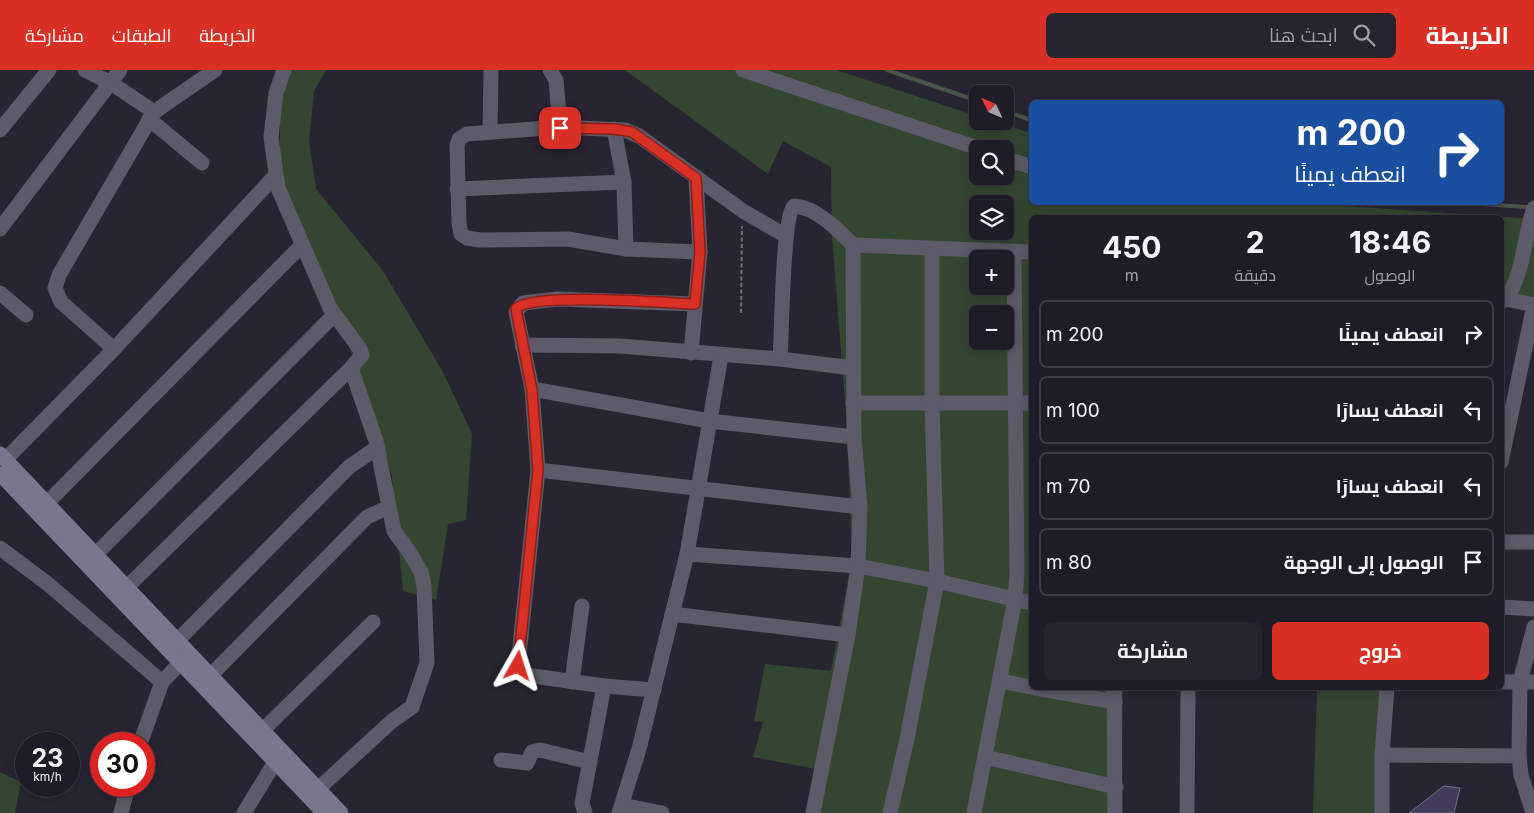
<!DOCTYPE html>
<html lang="ar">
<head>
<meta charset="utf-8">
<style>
  :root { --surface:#1e1c26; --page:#26252e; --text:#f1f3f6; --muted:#a1a1a7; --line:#3c3a43; --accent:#d93025 }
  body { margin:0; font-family:Inter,Cairo,sans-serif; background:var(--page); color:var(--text); direction:rtl; height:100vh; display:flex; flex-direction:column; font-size:19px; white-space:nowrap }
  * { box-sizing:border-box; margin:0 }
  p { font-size:16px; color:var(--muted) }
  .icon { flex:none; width:28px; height:28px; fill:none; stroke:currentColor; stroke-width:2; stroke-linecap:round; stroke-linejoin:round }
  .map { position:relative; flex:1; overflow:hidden; direction:ltr }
  .sheet { position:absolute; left:1029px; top:145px; width:475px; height:475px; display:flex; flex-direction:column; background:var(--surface); border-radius:8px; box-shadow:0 2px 12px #0003,0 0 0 1px var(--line); direction:rtl }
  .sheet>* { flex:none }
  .top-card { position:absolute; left:1029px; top:30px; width:475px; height:105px; border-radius:8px; box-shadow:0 2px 12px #0003,0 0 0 1px var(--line); direction:rtl; background:#1a4fa0; color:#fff; overflow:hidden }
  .needle { width:32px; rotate:314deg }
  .fabs { position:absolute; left:969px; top:15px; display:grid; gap:10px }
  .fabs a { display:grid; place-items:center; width:45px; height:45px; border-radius:8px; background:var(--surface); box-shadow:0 2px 12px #0003,0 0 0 1px var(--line); font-size:25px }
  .speed { position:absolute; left:15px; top:662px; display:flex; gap:10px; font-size:25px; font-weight:700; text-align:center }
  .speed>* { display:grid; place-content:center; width:65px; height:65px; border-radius:50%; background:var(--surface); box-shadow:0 2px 12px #0003,0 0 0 1px var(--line); line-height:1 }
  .speed small { font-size:12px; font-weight:400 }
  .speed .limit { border:8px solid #d22; background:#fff; color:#111 }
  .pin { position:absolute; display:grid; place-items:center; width:42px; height:42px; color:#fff; margin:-21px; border-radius:10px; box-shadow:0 2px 8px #0006 }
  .me { position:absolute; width:55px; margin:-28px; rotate:6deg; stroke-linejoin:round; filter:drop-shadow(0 0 4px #0008) }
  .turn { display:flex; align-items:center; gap:18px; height:105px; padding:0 15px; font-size:22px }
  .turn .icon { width:65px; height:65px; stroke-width:2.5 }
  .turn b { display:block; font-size:35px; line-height:42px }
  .eta { display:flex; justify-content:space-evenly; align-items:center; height:85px; text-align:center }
  .eta b { font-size:30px; font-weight:700; line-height:35px }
  .button { display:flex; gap:10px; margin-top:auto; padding:10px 15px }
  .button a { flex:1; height:58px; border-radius:8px; background:var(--accent); color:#fff; font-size:20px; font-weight:700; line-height:58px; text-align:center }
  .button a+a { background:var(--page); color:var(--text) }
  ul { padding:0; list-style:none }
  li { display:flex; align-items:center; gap:15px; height:68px; margin:0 10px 8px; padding:0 5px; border:2px solid var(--line); border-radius:8px }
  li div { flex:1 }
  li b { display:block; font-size:19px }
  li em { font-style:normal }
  header { display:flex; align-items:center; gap:30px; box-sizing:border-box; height:70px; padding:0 25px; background:var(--accent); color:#fff }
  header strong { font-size:24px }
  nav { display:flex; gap:28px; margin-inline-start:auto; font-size:18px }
  .search { width:350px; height:45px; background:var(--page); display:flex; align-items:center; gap:12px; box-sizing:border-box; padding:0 18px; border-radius:8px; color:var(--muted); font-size:19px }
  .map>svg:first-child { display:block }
  .green { fill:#334730; fill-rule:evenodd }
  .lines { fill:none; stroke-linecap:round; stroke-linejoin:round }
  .stream { stroke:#48564a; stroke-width:4 }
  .building { fill:#433b5c; stroke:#757282 }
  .path { stroke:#726f7b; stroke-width:2; stroke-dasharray:4 2.5; stroke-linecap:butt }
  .street { stroke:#5d5a69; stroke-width:15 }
  .secondary { stroke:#7a768e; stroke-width:15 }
  .route-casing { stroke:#8d1f18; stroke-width:12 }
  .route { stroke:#d93025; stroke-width:9 }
</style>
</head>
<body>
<header>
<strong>الخريطة</strong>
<div class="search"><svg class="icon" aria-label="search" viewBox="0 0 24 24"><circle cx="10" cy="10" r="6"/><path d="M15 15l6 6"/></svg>ابحث هنا</div>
<nav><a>الخريطة</a><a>الطبقات</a><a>مشاركة</a></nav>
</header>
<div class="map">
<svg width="1534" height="743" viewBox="0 0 1534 743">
  <rect width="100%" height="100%" fill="#282533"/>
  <g class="green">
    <path d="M286,0H326L314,21L309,71L316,119L383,201L443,302L472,364L466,450L448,454L436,530L403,521L392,406L365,316L280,107V31Z"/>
    <path d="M625,0H836L977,46L978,51H994L1031,63V132H1289L1534,149V230L1501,229V148H1031V618H1123L1121,743H807L816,699L753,687L763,652L754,651L765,594L831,601L852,489L847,357L832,167L831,97L783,71L768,104ZM978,79H1005V106H978ZM978,134H1005V161H978ZM978,189H1005V216H978ZM978,244H1005V271H978Z"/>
    <path d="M1317,618H1382L1379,743H1313Z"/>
    <path d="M0,702L21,712L15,743H0Z"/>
  </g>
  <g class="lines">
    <g class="stream">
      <path d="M887,0L978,31"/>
      <path d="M1005,41L1031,50"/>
      <path d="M1453,132L1527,137"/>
    </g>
  </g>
  <path class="building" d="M1444,716L1460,718L1454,743H1409Z"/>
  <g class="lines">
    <path class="path" d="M741,243L742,156"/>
    <g class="street">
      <path d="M85,0L111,13L154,42"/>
      <path d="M550,0L556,10L560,57"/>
      <path d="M743,0L981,79"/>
      <path d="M149,49L202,93"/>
      <path d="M614,59L624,112L626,179"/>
      <path d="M0,60L49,0"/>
      <path d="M490,61L491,0"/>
      <path d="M1005,88L1031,97"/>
      <path d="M457,119L624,112"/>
      <path d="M0,159L120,0"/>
      <path d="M700,182L626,179L568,169L480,170L467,168L461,164L459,153L457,75L459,69L467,64L560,57L625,60L639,66L743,141L786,166"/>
      <path d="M0,223L26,245"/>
      <path d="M1506,229L1534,235"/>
      <path d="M1501,232C1523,217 1524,163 1534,138"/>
      <path d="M522,275L620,276L780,289L853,298"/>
      <path d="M114,279L61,232L55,218L59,205L154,42L215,0"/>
      <path d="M691,283L700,182L696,108"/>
      <path d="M780,289C782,266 782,147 794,136C816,137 838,160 853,175L1031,182"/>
      <path d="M532,319L709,351L854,367"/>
      <path d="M853,333H1031"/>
      <path d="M6,389L114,279L275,106"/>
      <path d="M1501,392L1534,235"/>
      <path d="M538,400L860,437"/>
      <path d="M47,433L302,175"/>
      <path d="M1501,472H1534"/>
      <path d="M0,478L48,514L162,612"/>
      <path d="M96,484L334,245"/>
      <path d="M687,484L858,496L937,511L1031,533"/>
      <path d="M127,517L351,298L362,285L360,279L330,238L278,118L271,67L276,23L284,0"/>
      <path d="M1501,537L1534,539"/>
      <path d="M672,544L848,565"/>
      <path d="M178,570L349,397L378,377"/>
      <path d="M211,605L367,447L389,437"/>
      <path d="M1000,611L1031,617"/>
      <path d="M572,612L582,536"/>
      <path d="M1501,612H1534"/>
      <path d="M1035,618L1115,632"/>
      <path d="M1114,618L1115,743"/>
      <path d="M654,620L604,616L526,605L520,601L518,596L538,400L532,319L516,242L523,233L557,229L695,234"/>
      <path d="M263,660L373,552"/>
      <path d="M140,674L162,612L188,585"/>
      <path d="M1382,685L1519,686"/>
      <path d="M985,687L1116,717"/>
      <path d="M501,690L527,693L532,682L540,680L590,692"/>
      <path d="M318,719L392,651L412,637L427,593L424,516L421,502L410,483L394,461L376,371L351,298"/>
      <path d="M622,735L662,743"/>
      <path d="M121,743L128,716"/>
      <path d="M244,743L275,692"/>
      <path d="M585,743L582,733L604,616"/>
      <path d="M619,743L639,679L687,484L721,286"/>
      <path d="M813,743L848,565L858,496L860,437L854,367L853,175"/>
      <path d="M890,743L907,669L937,511L932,333V179"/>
      <path d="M974,743L1015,529L1017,504L1014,181"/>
      <path d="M1187,743L1188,618"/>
      <path d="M1382,743V685L1387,618"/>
      <path d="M1533,743L1521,705L1519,686L1520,612L1534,557"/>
    </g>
    <g class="secondary">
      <path d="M0,384L341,743"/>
      <path d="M0,404L324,743"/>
    </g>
  </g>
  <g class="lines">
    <defs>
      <path id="route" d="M518,596L538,400L532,320L516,239C529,222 667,233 695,234L700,182L696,108L632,62L614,59L560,58"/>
    </defs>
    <use href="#route" class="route-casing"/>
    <use href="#route" class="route"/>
  </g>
</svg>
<div class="fabs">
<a><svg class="needle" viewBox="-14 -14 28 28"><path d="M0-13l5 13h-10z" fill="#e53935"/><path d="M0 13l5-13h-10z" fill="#a1a1a7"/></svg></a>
<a><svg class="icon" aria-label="search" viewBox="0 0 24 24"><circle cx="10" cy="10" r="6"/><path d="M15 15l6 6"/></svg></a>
<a><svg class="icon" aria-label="layers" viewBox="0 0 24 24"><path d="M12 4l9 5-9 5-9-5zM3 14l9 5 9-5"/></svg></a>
<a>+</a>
<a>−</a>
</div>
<div class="speed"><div>23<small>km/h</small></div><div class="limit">30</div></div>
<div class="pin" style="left:560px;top:58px;background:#d93025"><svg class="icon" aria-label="arrive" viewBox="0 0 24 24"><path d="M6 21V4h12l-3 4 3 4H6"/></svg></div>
<svg class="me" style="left:518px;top:596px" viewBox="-20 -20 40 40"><path d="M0-17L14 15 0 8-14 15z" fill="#d93025" stroke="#fff" stroke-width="4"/></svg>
<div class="top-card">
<div class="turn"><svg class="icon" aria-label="right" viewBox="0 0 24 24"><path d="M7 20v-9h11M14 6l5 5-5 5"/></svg><div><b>200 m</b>انعطف يمينًا</div></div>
</div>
<section class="sheet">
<div class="eta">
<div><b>18:46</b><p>الوصول</p></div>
<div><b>2</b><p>دقيقة</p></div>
<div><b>450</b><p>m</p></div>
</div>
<ul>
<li><svg class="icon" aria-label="right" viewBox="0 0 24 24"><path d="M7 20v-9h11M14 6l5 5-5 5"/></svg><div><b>انعطف يمينًا</b></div><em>200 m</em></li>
<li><svg class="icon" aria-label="left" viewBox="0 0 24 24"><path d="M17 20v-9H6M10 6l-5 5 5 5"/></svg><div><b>انعطف يسارًا</b></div><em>100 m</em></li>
<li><svg class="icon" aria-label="left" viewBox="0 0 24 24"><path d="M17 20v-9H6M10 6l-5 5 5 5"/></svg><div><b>انعطف يسارًا</b></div><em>70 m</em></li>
<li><svg class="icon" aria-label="arrive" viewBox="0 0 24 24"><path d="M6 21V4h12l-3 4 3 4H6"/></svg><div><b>الوصول إلى الوجهة</b></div><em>80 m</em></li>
</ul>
<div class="button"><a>خروج</a><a>مشاركة</a></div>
</section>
</div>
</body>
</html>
